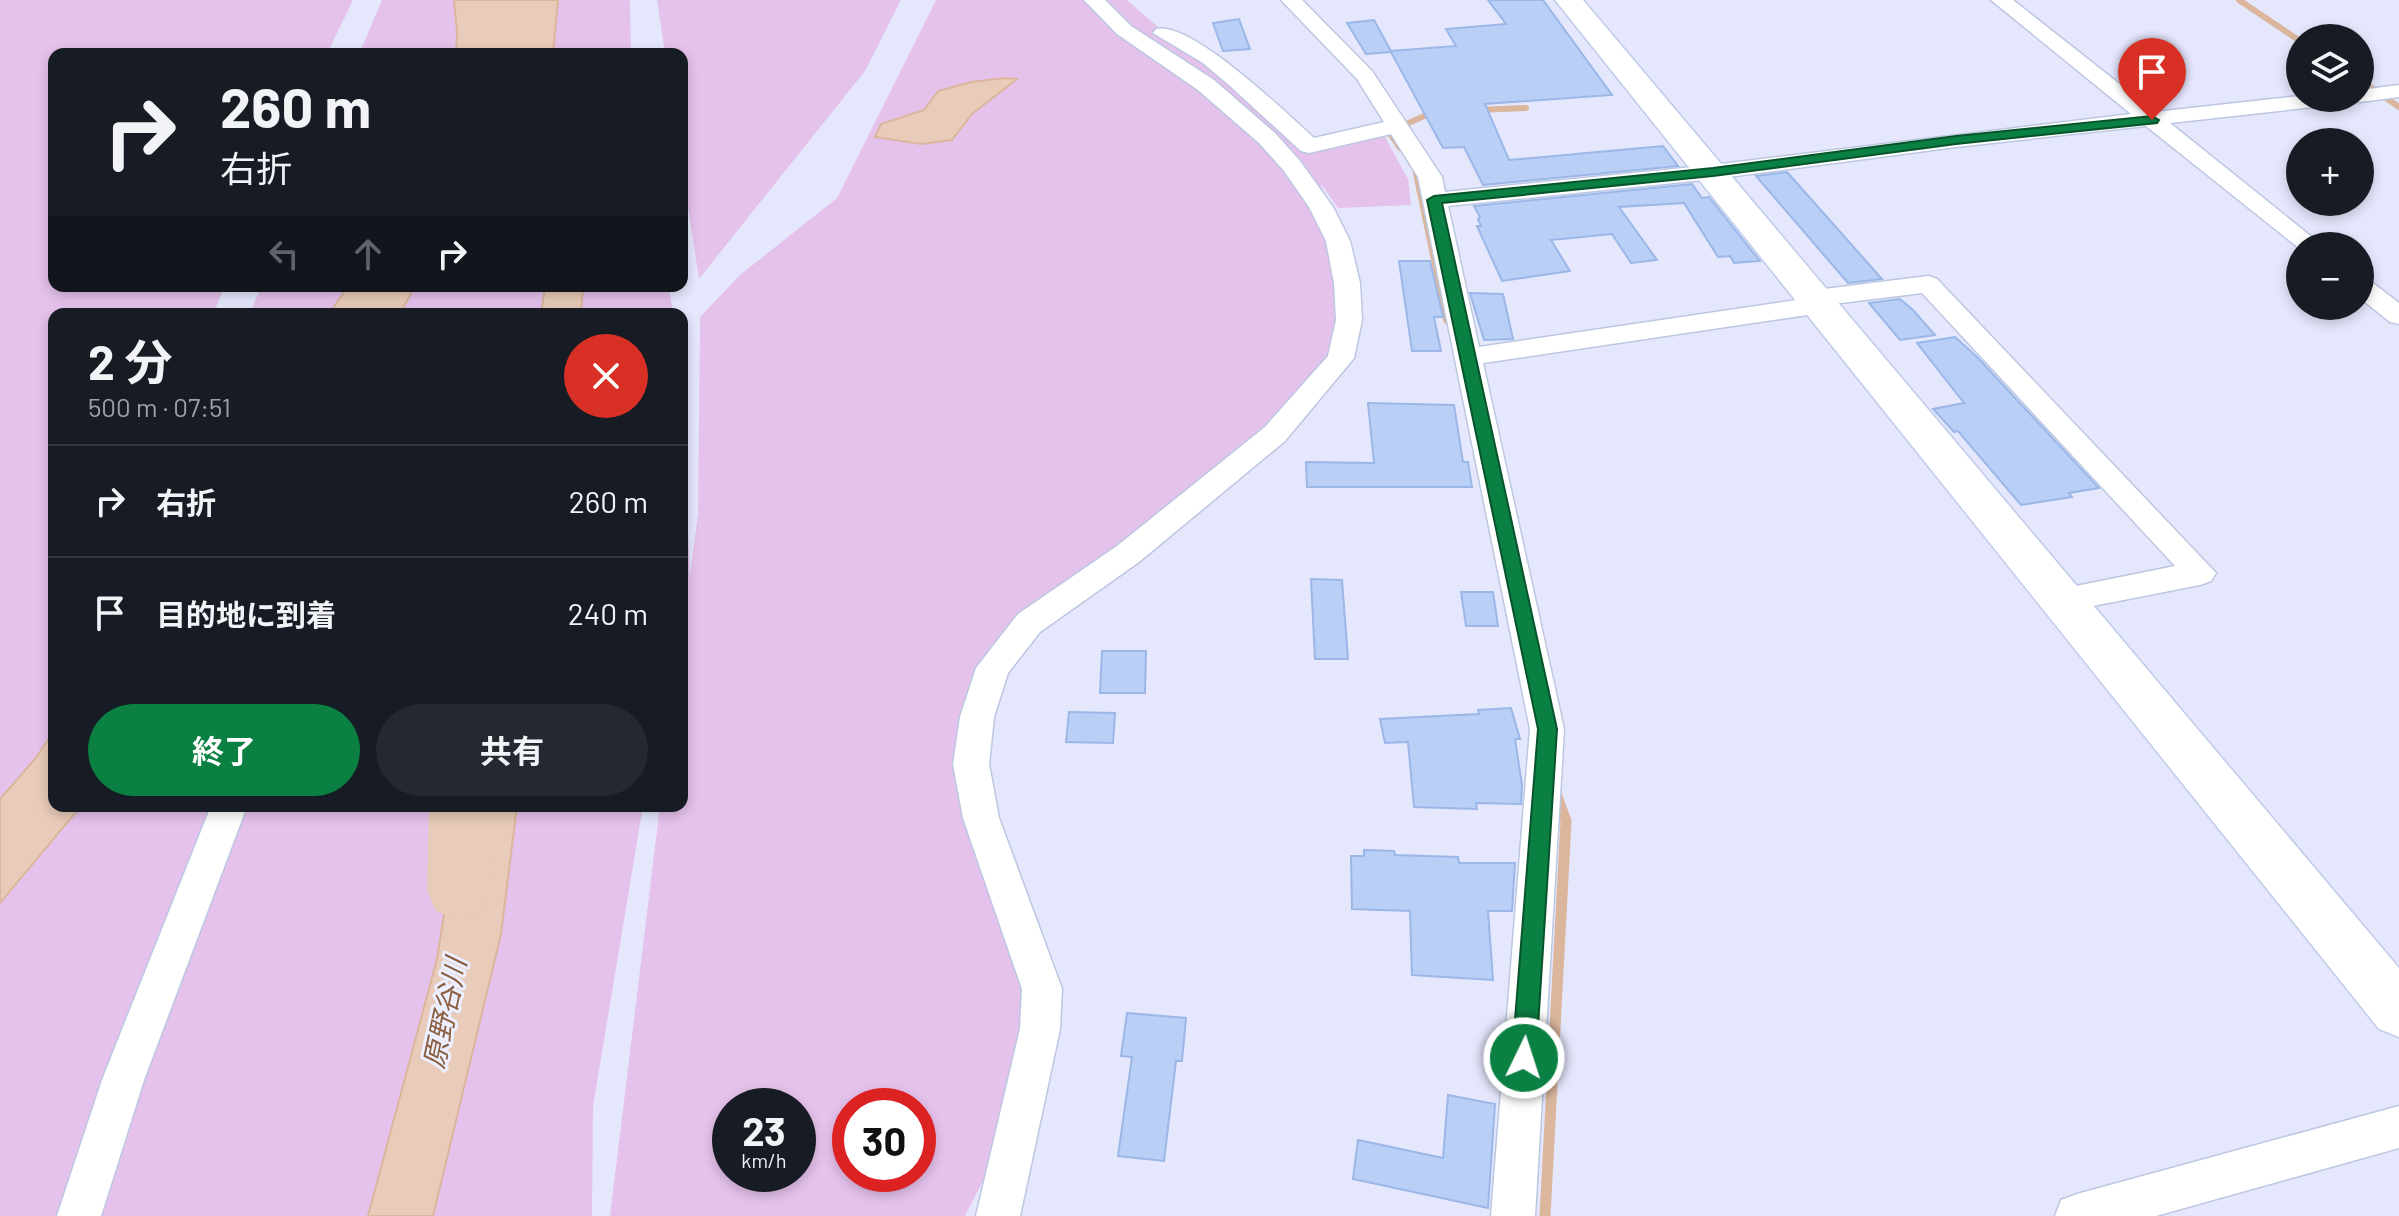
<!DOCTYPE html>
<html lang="ja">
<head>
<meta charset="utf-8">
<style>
  :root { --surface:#171b24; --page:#242831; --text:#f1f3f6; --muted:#9ea1a6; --line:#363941; --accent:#0b8043 }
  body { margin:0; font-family:Barlow,"Noto Sans JP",sans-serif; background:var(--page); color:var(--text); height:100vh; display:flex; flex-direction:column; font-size:30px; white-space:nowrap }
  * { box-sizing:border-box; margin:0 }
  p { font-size:26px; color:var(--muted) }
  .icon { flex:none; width:44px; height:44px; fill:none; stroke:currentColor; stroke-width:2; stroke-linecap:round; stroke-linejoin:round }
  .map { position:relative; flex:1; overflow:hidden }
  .drawer { position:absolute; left:48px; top:308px; width:640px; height:504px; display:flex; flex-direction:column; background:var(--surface); border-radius:16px; box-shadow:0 4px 12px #0003 }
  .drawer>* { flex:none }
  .banner { position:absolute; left:48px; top:48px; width:640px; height:244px; border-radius:16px; box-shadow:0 4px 12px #0003; background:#171b24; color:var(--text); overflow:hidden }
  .buttons { position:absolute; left:2286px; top:24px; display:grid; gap:16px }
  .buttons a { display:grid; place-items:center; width:88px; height:88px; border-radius:50%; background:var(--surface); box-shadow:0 4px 12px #0003; font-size:40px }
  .speed { position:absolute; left:712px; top:1088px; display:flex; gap:16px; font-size:40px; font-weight:700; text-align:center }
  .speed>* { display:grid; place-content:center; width:104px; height:104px; border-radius:50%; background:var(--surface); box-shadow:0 4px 12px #0003; line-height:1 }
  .speed small { font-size:20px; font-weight:400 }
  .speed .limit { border:12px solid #d22; background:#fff; color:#111 }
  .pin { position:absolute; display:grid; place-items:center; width:68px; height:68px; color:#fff; margin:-82px -34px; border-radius:50% 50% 50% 0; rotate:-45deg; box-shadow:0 0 8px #0007 }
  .pin .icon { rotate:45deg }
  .me { position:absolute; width:88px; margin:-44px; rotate:4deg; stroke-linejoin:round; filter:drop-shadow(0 0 6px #0008) }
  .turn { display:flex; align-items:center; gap:28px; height:168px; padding:0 40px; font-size:36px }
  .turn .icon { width:104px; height:104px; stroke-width:2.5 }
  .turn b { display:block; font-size:56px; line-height:68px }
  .lanes { display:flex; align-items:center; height:76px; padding:0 40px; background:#0003; justify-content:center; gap:40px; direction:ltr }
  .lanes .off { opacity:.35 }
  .round { display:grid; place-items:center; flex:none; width:84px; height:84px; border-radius:42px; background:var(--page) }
  .headline { display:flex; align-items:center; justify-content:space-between; height:136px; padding:0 40px }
  h1 { font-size:48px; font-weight:700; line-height:60px }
  .button { display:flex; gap:16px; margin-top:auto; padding:16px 40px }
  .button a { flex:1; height:92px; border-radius:48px; background:var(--accent); color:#fff; font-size:32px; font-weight:700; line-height:92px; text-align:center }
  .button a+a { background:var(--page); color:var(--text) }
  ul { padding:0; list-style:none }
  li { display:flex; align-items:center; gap:24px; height:112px; padding:0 40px; border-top:2px solid var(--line) }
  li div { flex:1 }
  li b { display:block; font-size:30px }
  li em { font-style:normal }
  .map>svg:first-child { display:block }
  .green { fill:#e5c2ec; fill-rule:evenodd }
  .water { fill:#e8cbb8; stroke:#dbb69d; stroke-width:2 }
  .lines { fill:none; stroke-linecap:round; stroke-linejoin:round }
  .stream-far2 { stroke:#dbb69d; stroke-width:6 }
  .stream-far1 { stroke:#dbb69d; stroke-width:8 }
  .stream { stroke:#dbb69d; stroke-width:11 }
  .river { fill:#e8cbb8; fill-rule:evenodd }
  .building { fill:#bacff5; stroke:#9ab7e8; stroke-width:2 }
  .street-casing { stroke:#bcc7e1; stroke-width:3 }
  .secondary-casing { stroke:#bfcbea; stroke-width:3 }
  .street { fill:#fff; fill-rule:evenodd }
  .secondary { fill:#fff; fill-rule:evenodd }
  .route { fill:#0b8043; stroke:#07532c; stroke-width:2 }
  .labels { text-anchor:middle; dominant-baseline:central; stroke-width:6; stroke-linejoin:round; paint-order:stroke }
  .near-water-label { font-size:28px; font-style:italic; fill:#8c5f41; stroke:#ecefff }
</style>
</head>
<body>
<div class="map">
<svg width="2399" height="1216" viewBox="0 0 2399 1216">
  <rect width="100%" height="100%" fill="#e5e8fd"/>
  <g class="green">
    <path d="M0,0H353L327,54H54V286H225L213,314H54V806H643L593,1107L592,1216H0Z"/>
    <path d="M382,0H630L631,54H359Z"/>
    <path d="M657,0H901L865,71L699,279L682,168V54H665Z"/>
    <path d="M936,0H1127L1167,35L1309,146L1384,135L1408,179L1411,205L1338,208L1321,184L1338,241L1335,367L993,668L981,818L1024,998V1101L965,1216H610L660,806H682V379L690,576L698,513L700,317L740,275L837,198ZM730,1106H798V1174H730ZM850,1106H918V1174H850Z"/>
    <path d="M261,286H669L673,314H250Z"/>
  </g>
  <g class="water">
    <path d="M454,0H558L553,54H456L457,32Z"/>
    <path d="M1004,78L1017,79L972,114L952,140L921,144L875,137L881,124L924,110L938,91L971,82Z"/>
    <path d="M348,286H415L400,314H329Z"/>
    <path d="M545,286H583L581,314H541Z"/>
    <path d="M54,731V806H81L0,903V799L35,759Z"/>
    <path d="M461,806H517L501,934L433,1216H368L437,959Z"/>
  </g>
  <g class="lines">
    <g class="stream-far2">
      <path d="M2239,0L2300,41"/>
      <path d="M2360,80L2399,107"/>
      <path d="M1478,110L1526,108"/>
      <path d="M1400,148L1389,132L1435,111"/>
      <path d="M1411,163L1415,169L1443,303"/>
    </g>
    <path class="stream-far1" d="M1443,301L1447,320"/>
    <path class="stream" d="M1545,1216L1566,821L1556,794"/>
    <path class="river" d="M429,806H489L491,891L482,911L459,920L436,911L427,891Z"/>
  </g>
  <g class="building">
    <path d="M1488,0H1543L1612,95L1485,104L1509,160L1663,146L1678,166L1483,185L1464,147L1443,148L1391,52L1366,54L1347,23L1374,20L1391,51L1456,46L1446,29L1506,24Z"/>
    <path d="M1239,19L1250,49L1223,51L1213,23Z"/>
    <path d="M1787,172L1882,279L1848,283L1756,176Z"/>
    <path d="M1692,184L1702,198L1709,197L1760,261L1734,263L1730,256L1718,257L1684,203L1619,207L1657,260L1631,263L1612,234L1551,240L1570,271L1502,281L1477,226H1481L1478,219L1480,217L1474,206Z"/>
    <path d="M1399,261H1430L1443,317H1434L1441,351H1412Z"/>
    <path d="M1470,293L1503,294L1513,339L1484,340Z"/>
    <path d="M1900,299L1913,310L1935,335L1900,340L1869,303Z"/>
    <path d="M1955,337L1978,358L2099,488L2069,493L2072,497L2021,505L1958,431L1954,432L1933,409L1964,403L1917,343Z"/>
    <path d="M1368,403L1454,405L1463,462H1468L1472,487H1307L1306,462L1374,463Z"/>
    <path d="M1311,579L1342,580L1348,659H1315Z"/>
    <path d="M1461,592H1493L1498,626H1466Z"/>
    <path d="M1102,651H1146L1145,693H1100Z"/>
    <path d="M1511,708L1520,739H1515L1522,785L1521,804L1476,803L1477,809L1414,807L1408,742L1385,743L1380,719L1479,714L1478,710Z"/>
    <path d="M1069,712L1115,713L1113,743L1066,742Z"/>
    <path d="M1364,850L1394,851L1395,855L1458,857L1459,863H1515L1512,911H1488L1493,980L1412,975L1410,911L1352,909L1351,856H1364Z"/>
    <path d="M1127,1013L1186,1018L1182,1061H1176L1164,1161L1118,1156L1132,1057L1121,1056Z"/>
    <path d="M1448,1095L1495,1104L1488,1208L1353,1179L1358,1140L1443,1158Z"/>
  </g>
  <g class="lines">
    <defs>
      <g id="street">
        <path d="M1084,0H1105L1131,26L1214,80L1275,133L1300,161L1333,207L1350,241L1360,283L1362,320L1354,358L1285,441L1139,562L1040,632L1008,673L994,717L989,764L999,818L1062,989L1060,1029L1020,1216H976L1020,1029L1022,989L963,818L953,764L960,717L976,668L1018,614L1117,546L1265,427L1328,356L1336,320L1334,283L1326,241L1309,207L1284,171L1259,143L1198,90L1117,34Z"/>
        <path d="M1281,0H1302L1372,71L1442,177L1445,192L1713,165L2131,114L1991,0H2013L2155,112L2300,96L2360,98V90L2399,85V97L2360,102L2351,99L2341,104L2170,123L2323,246H2300V249L2146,126L1956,147L1713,179L1448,206L1479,347L1804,299L1807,292L1816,290L1928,276L1937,279L2216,573L2211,581L2200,585L2062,612L2051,609L2046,600L2051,591L2175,566L1922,293L1833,304L1830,311L1821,313L1483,363L1564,729L1535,1216H1491L1530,729L1418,177L1391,134L1309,153L1301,151L1230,86L1203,63L1153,33L1156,29C1191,20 1286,113 1314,138L1384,122L1357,79Z"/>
        <path d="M2360,277L2369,280L2399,303V324L2390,322L2360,298Z"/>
        <path d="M211,806H247L144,1080L101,1216H57L102,1080Z"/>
        <path d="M2399,1106V1148L2156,1216H2055L2061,1200L2077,1194Z"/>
      </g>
      <path id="secondary" d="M1555,0H1583L2399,968V1037L2379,1029Z"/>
    </defs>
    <use href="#street" class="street-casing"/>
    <use href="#secondary" class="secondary-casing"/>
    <use href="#street" class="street"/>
    <use href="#secondary" class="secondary"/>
  </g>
  <path class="route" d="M2152,116L2159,120L2157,123L1956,144L1713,176L1442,203L1557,729L1536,1058L1532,1066L1524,1069L1516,1066L1512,1058L1538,729L1427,200L1434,196L1713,168L1956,136Z"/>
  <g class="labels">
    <g class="near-water-label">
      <text transform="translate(444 1013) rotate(-78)">原野谷川</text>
    </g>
  </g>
</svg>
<div class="buttons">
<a><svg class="icon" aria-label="layers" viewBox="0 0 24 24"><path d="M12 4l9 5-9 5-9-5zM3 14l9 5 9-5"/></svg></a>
<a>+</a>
<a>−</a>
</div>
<div class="speed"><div>23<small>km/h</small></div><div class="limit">30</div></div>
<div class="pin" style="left:2152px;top:120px;background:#d93025"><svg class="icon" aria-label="arrive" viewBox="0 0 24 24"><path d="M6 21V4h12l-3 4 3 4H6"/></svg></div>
<svg class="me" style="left:1524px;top:1058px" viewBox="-20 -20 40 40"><circle r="17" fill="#0b8043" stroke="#fff" stroke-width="3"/><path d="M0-11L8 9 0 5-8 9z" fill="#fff"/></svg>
<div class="banner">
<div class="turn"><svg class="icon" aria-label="right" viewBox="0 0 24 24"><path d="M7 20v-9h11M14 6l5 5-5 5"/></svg><div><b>260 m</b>右折</div></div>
<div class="lanes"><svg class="icon off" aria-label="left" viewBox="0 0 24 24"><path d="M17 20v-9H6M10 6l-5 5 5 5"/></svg><svg class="icon off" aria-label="ahead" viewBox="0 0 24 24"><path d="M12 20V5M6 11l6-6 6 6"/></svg><svg class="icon" aria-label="right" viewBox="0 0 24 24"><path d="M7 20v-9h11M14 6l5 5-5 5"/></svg></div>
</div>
<section class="drawer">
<div class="headline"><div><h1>2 分</h1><p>500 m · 07:51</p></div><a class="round" style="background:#d93025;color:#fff"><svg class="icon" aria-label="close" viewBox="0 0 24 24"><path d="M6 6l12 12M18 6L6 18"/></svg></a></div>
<ul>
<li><svg class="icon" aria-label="right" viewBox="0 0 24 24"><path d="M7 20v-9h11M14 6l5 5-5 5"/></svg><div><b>右折</b></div><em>260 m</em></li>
<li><svg class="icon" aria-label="arrive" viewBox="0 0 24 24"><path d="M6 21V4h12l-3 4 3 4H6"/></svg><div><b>目的地に到着</b></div><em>240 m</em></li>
</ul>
<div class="button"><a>終了</a><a>共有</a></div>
</section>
</div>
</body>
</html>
